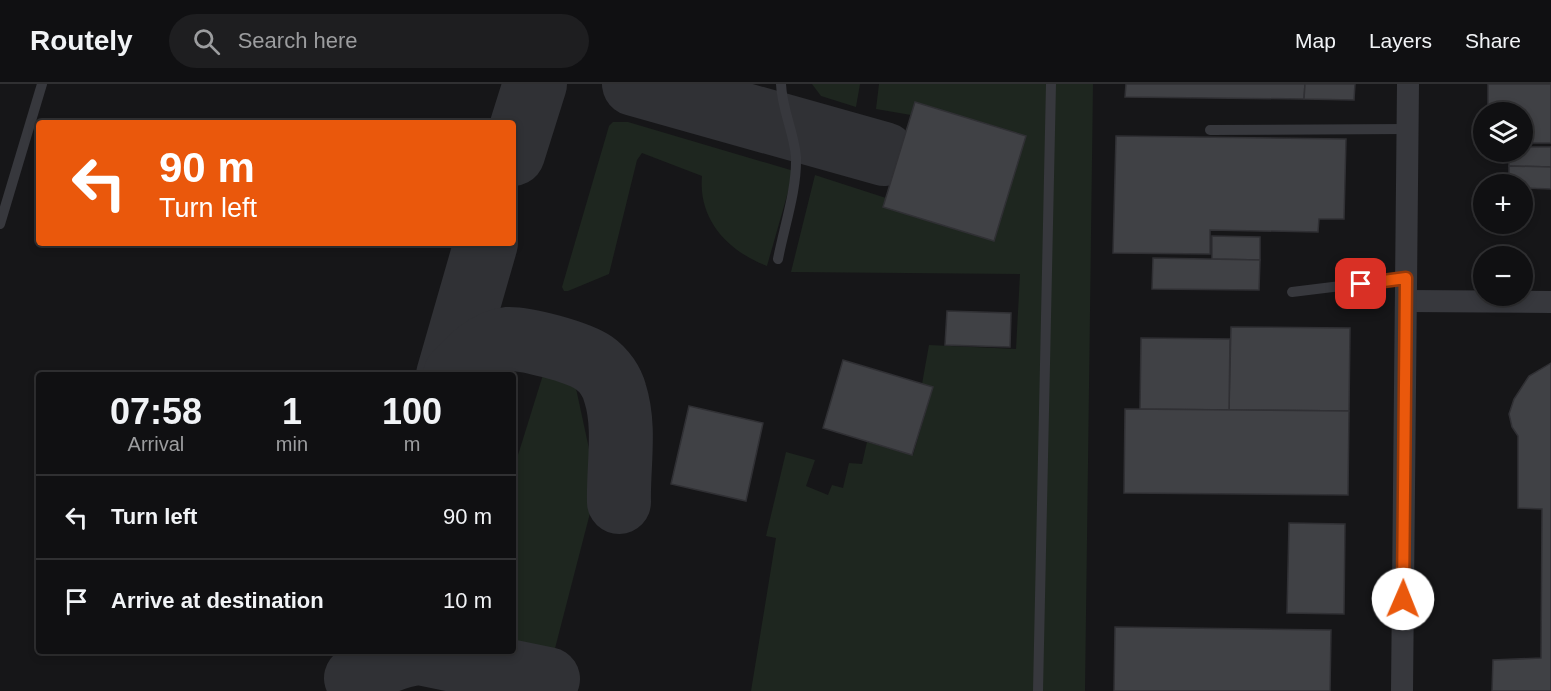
<!DOCTYPE html>
<html lang="en">
<head>
<meta charset="utf-8">
<style>
  :root { --surface:#101012; --page:#1e1e20; --text:#f1f3f6; --muted:#9c9d9f; --line:#303032 }
  body { margin:0; font-family:Arial,sans-serif; background:var(--page); color:var(--text); height:100vh; display:flex; flex-direction:column; font-size:22px; white-space:nowrap }
  * { box-sizing:border-box; margin:0 }
  p { font-size:20px; color:var(--muted) }
  .icon { flex:none; width:33px; height:33px; fill:none; stroke:currentColor; stroke-width:2; stroke-linecap:round; stroke-linejoin:round }
  .map { position:relative; flex:1; overflow:hidden }
  .details { position:absolute; left:36px; top:288px; width:480px; height:282px; display:flex; flex-direction:column; background:var(--surface); border-radius:6px; box-shadow:0 3px 9px #0003,0 0 0 2px var(--line) }
  .details>* { flex:none }
  .top-card { position:absolute; left:36px; top:36px; width:480px; height:126px; border-radius:6px; box-shadow:0 3px 9px #0003,0 0 0 2px var(--line); background:#ea580c; color:#fff; overflow:hidden }
  .tools { position:absolute; left:1473px; top:18px; display:grid; gap:12px }
  .tools a { display:grid; place-items:center; width:60px; height:60px; border-radius:50%; background:var(--surface); box-shadow:0 3px 9px #0003,0 0 0 2px var(--line); font-size:30px }
  .pin { position:absolute; display:grid; place-items:center; width:51px; height:51px; color:#fff; margin:-26px; border-radius:12px; box-shadow:0 3px 9px #0006 }
  .me { position:absolute; width:66px; margin:-33px; rotate:1deg; stroke-linejoin:round; filter:drop-shadow(0 0 4px #0008) }
  .turn { display:flex; align-items:center; gap:21px; height:126px; padding:0 24px; font-size:27px }
  .turn .icon { width:78px; height:78px; stroke-width:2.5 }
  .turn b { display:block; font-size:42px; line-height:51px }
  .eta { display:flex; justify-content:space-evenly; align-items:center; height:102px; text-align:center }
  .eta b { font-size:36px; font-weight:600; line-height:42px }
  ul { padding:0; list-style:none }
  li { display:flex; align-items:center; gap:18px; height:84px; padding:0 24px; border-top:2px solid var(--line) }
  li div { flex:1 }
  li b { display:block; font-size:22px }
  li em { font-style:normal }
  header { display:flex; align-items:center; gap:36px; box-sizing:border-box; height:84px; padding:0 30px; background:var(--surface); border-bottom:2px solid var(--line) }
  header strong { font-size:28px }
  nav { display:flex; gap:33px; margin-inline-start:auto; font-size:21px }
  .search { width:420px; height:54px; background:var(--page); display:flex; align-items:center; gap:15px; box-sizing:border-box; padding:0 21px; border-radius:33px; color:var(--muted); font-size:22px }
  .map>svg:first-child { display:block }
  .green { fill:#1e261f }
  .lines { fill:none; stroke-linecap:round; stroke-linejoin:round }
  .taxiway { stroke:#303135; stroke-width:64 }
  .building { fill:#404145; stroke:#303034; stroke-width:1.5 }
  .service { stroke:#37383d; stroke-width:10 }
  .minor { stroke:#37383d; stroke-width:22 }
  .route-casing { stroke:#983908; stroke-width:15 }
  .route { stroke:#ea580c; stroke-width:10 }
</style>
</head>
<body>
<header>
<strong>Routely</strong>
<div class="search"><svg class="icon" aria-label="search" viewBox="0 0 24 24"><circle cx="10" cy="10" r="6"/><path d="M15 15l6 6"/></svg>Search here</div>
<nav><a>Map</a><a>Layers</a><a>Share</a></nav>
</header>
<div class="map">
<svg width="1551" height="607" viewBox="0 0 1551 607">
  <rect width="100%" height="100%" fill="#161618"/>
  <g class="green">
    <path d="M812,0H860L856,23L821,12Z"/>
    <path d="M879,0H1093L1085,607H751L776,454L766,452L786,368L815,376L806,402L828,411L832,401L843,404L849,379L862,380L867,358L913,371L933,303L922,300L929,261L1016,265L1020,190L791,188L815,91L886,114L883,123L994,157L915,19L911,31L876,25Z"/>
    <path d="M613,38H628L794,87L767,182C728,167 698,136 702,92L642,69L637,76L609,190L568,207H564L562,203L609,42Z"/>
    <path d="M547,278H566L571,281L597,402L552,576L513,567V387Z"/>
    <path d="M454,591L528,607H447Z"/>
  </g>
  <g class="lines">
    <g class="taxiway">
      <path d="M634,0L884,70"/>
      <path d="M513,70L535,0"/>
      <path d="M448,291L486,159"/>
      <path d="M455,291C468,277 486,257 507,255C526,254 578,268 594,279C604,286 612,298 615,309C626,343 618,383 619,418"/>
      <path d="M356,594C376,582 396,571 419,569L548,595"/>
    </g>
  </g>
  <g class="building">
    <path d="M1126,0H1305L1304,15L1125,13Z"/>
    <path d="M1305,0H1355L1354,16L1304,15Z"/>
    <path d="M1488,0H1551V59H1522V28H1488Z"/>
    <path d="M915,18L1026,52L994,157L883,123Z"/>
    <path d="M1116,52L1346,55L1344,135H1319L1318,148L1210,146V170L1113,169Z"/>
    <path d="M1522,63H1551V83L1509,82V68H1522Z"/>
    <path d="M1509,82L1551,83V105L1522,104V100H1509Z"/>
    <path d="M1212,152L1260,153V176L1212,175Z"/>
    <path d="M1153,174L1260,176L1259,206L1152,205Z"/>
    <path d="M947,227L1011,229L1010,263L945,261Z"/>
    <path d="M1231,243L1350,244L1349,327L1229,326Z"/>
    <path d="M1141,254L1230,255L1229,326L1140,325Z"/>
    <path d="M843,276L933,303L912,371L823,344Z"/>
    <path d="M1551,279V607H1492L1493,576L1541,574L1542,425L1518,424V352L1512,343L1509,330L1514,315L1529,292Z"/>
    <path d="M689,322L763,339L746,417L671,400Z"/>
    <path d="M1125,325L1349,327L1348,411L1124,409Z"/>
    <path d="M1289,439L1345,440L1344,530L1287,529Z"/>
    <path d="M1115,543L1331,546L1330,607H1114Z"/>
  </g>
  <g class="lines">
    <g class="service">
      <path d="M1210,46L1407,45"/>
      <path d="M0,140L42,0"/>
      <path d="M778,175C784,143 797,106 796,73C794,48 782,26 781,0"/>
      <path d="M1292,208L1406,194"/>
      <path d="M1038,607L1051,0"/>
    </g>
    <g class="minor">
      <path d="M1407,217L1551,218"/>
      <path d="M1402,607L1408,0"/>
    </g>
  </g>
  <g class="lines">
    <defs>
      <path id="route" d="M1361,200L1406,194L1403,515"/>
    </defs>
    <use href="#route" class="route-casing"/>
    <use href="#route" class="route"/>
  </g>
</svg>
<div class="tools">
<a><svg class="icon" aria-label="layers" viewBox="0 0 24 24"><path d="M12 4l9 5-9 5-9-5zM3 14l9 5 9-5"/></svg></a>
<a>+</a>
<a>−</a>
</div>
<div class="pin" style="left:1361px;top:200px;background:#d93025"><svg class="icon" aria-label="arrive" viewBox="0 0 24 24"><path d="M6 21V4h12l-3 4 3 4H6"/></svg></div>
<svg class="me" style="left:1403px;top:515px" viewBox="-20 -20 40 40"><circle r="19" fill="#fff"/><path d="M0-13L10 11 0 6-10 11z" fill="#ea580c"/></svg>
<div class="top-card">
<div class="turn"><svg class="icon" aria-label="left" viewBox="0 0 24 24"><path d="M17 20v-9H6M10 6l-5 5 5 5"/></svg><div><b>90 m</b>Turn left</div></div>
</div>
<section class="details">
<div class="eta">
<div><b>07:58</b><p>Arrival</p></div>
<div><b>1</b><p>min</p></div>
<div><b>100</b><p>m</p></div>
</div>
<ul>
<li><svg class="icon" aria-label="left" viewBox="0 0 24 24"><path d="M17 20v-9H6M10 6l-5 5 5 5"/></svg><div><b>Turn left</b></div><em>90 m</em></li>
<li><svg class="icon" aria-label="arrive" viewBox="0 0 24 24"><path d="M6 21V4h12l-3 4 3 4H6"/></svg><div><b>Arrive at destination</b></div><em>10 m</em></li>
</ul>
</section>
</div>
</body>
</html>
